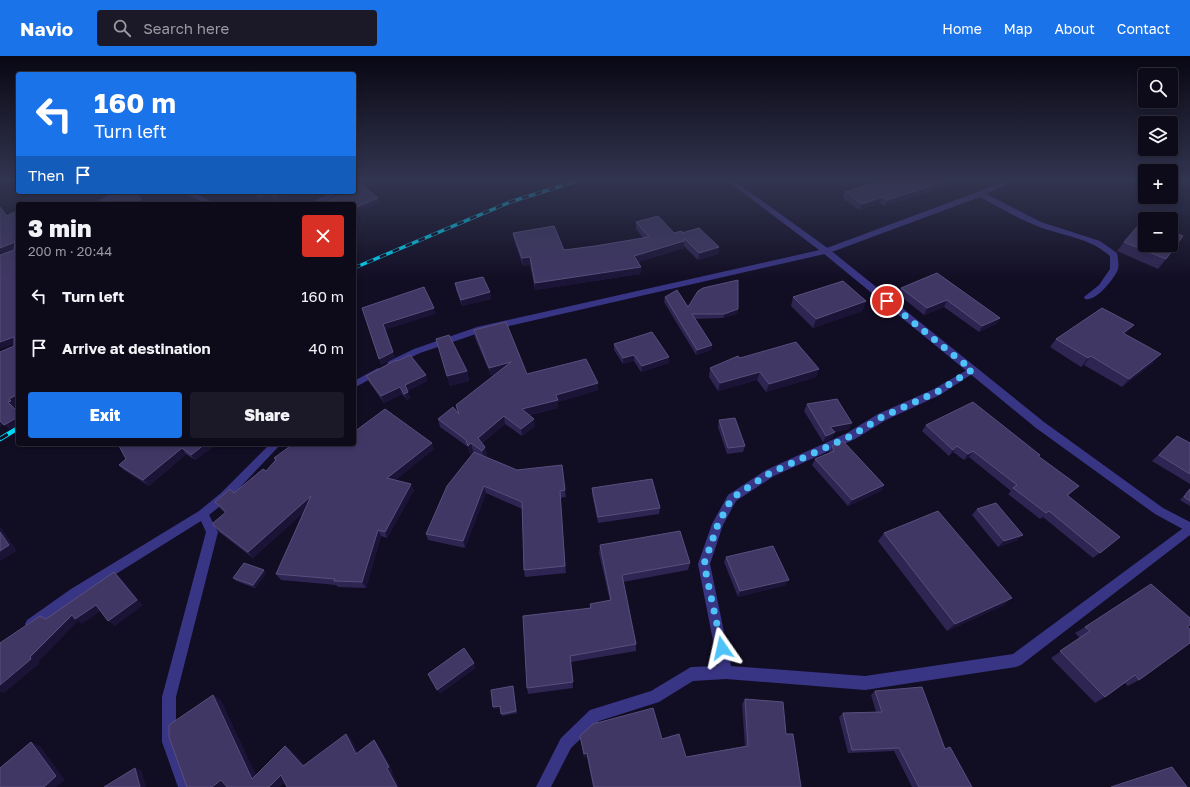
<!DOCTYPE html>
<html lang="en">
<head>
<meta charset="utf-8">
<style>
  :root { --surface:#0d0a1a; --page:#1b1827; --text:#f1f3f6; --muted:#9a9aa2; --line:#2d2b39; --accent:#1a73e8 }
  body { margin:0; font-family:"Golos Text",sans-serif; background:var(--page); color:var(--text); height:100vh; display:flex; flex-direction:column; font-size:15px; white-space:nowrap }
  * { box-sizing:border-box; margin:0 }
  p { font-size:13px; color:var(--muted) }
  .icon { flex:none; width:22px; height:22px; fill:none; stroke:currentColor; stroke-width:2; stroke-linecap:round; stroke-linejoin:round }
  .map { position:relative; flex:1; overflow:hidden }
  .side { position:absolute; left:16px; top:146px; width:340px; height:244px; display:flex; flex-direction:column; background:var(--surface); border-radius:4px; box-shadow:0 2px 6px #0003,0 0 0 1px var(--line) }
  .side>* { flex:none }
  .hud { position:absolute; left:16px; top:16px; width:340px; height:122px; border-radius:4px; box-shadow:0 2px 6px #0003,0 0 0 1px var(--line); background:#1a73e8; color:#fff; overflow:hidden }
  .tools { position:absolute; left:1138px; top:12px; display:grid; gap:8px }
  .tools a { display:grid; place-items:center; width:40px; height:40px; border-radius:4px; background:var(--surface); box-shadow:0 2px 6px #0003,0 0 0 1px var(--line); font-size:20px }
  .pin { position:absolute; display:grid; place-items:center; width:34px; height:34px; color:#fff; margin:-17px; border:2px solid #fff; border-radius:50%; box-shadow:0 1px 4px #0007 }
  .me { position:absolute; width:44px; margin:-22px; rotate:349deg; stroke-linejoin:round; filter:drop-shadow(0 0 3px #0008) }
  .turn { display:flex; align-items:center; gap:14px; height:84px; padding:0 12px; font-size:18px }
  .turn .icon { width:52px; height:52px; stroke-width:2.5 }
  .turn b { display:block; font-size:28px; line-height:34px }
  .then { display:flex; align-items:center; height:38px; padding:0 12px; background:#0003; gap:8px; font-size:15px }
  .round { display:grid; place-items:center; flex:none; width:42px; height:42px; border-radius:4px; background:var(--page) }
  .headline { display:flex; align-items:center; justify-content:space-between; height:68px; padding:0 12px }
  h1 { font-size:24px; font-weight:800; line-height:30px }
  .button { display:flex; gap:8px; margin-top:auto; padding:8px 12px }
  .button a { flex:1; height:46px; border-radius:4px; background:var(--accent); color:#fff; font-size:16px; font-weight:800; line-height:46px; text-align:center }
  .button a+a { background:var(--page); color:var(--text) }
  ul { padding:0; list-style:none }
  li { display:flex; align-items:center; gap:12px; height:52px; padding:0 12px }
  li div { flex:1 }
  li b { display:block; font-size:15px }
  li em { font-style:normal }
  header { display:flex; align-items:center; gap:24px; box-sizing:border-box; height:56px; padding:0 20px; background:var(--accent); color:#fff }
  header strong { font-size:19px }
  nav { display:flex; gap:22px; margin-inline-start:auto; font-size:14px }
  .search { width:280px; height:36px; background:var(--page); display:flex; align-items:center; gap:10px; box-sizing:border-box; padding:0 14px; border-radius:4px; color:var(--muted); font-size:15px }
  .map>svg:first-child { display:block }
  .lines { fill:none; stroke-linecap:round; stroke-linejoin:round }
  .minor { fill:#393585; fill-rule:evenodd }
  .tertiary { fill:#393585; fill-rule:evenodd }
  .rail-far1-casing { stroke:#00dcfa; stroke-width:3.5 }
  .rail-casing { stroke:#00dcfa; stroke-width:4.5 }
  .rail-far1 { stroke:#110d23; stroke-width:2.5; stroke-dasharray:7; stroke-linecap:butt }
  .rail { stroke:#110d23; stroke-width:3; stroke-dasharray:9; stroke-linecap:butt }
  .wall { fill:#2f2552 }
  .shaded-wall { fill:#1b1437 }
  .building { fill:#403765; stroke:#584f7d }
  .route { stroke:#4fc3f7; stroke-width:7; stroke-dasharray:0 12.6 }
</style>
</head>
<body>
<header>
<strong>Navio</strong>
<div class="search"><svg class="icon" aria-label="search" viewBox="0 0 24 24"><circle cx="10" cy="10" r="6"/><path d="M15 15l6 6"/></svg>Search here</div>
<nav><a>Home</a><a>Map</a><a>About</a><a>Contact</a></nav>
</header>
<div class="map">
<svg width="1190" height="731" viewBox="0 0 1190 731">
  <rect width="100%" height="100%" fill="#110d23"/>
  <g class="lines">
    <g class="minor">
      <path d="M360,124H368L354,131V126Z"/>
      <path d="M1008,124H1016L986,138L1041,166L1100,185L1117,197C1118,201 1119,209 1118,213C1115,222 1096,246 1085,243L1084,241L1099,229L1110,213V200C1089,181 1062,180 1037,170C1017,162 998,151 980,141L829,197L479,277L420,297L395,309L392,310L387,307L389,305L414,293L477,271L824,193L977,136Z"/>
      <path d="M1185,124H1190V126L1186,125Z"/>
      <path d="M114,136H124L102,148H92Z"/>
      <path d="M182,136H192L217,148H207Z"/>
      <path d="M332,136H342L319,148H309Z"/>
      <path d="M972,311L975,312L977,314L975,316L940,339L886,364L855,383L774,420L736,445L723,469L710,508L731,610L865,620L1013,598L1190,467V479L1021,609L1016,611L865,634L726,623L693,625L659,646L599,665L571,692L551,731H536L561,682L590,654L651,635L691,611L718,610L698,508L712,468L728,439L766,414L847,377L878,358L934,333Z"/>
      <path d="M378,312L383,315L381,317L354,332V325Z"/>
      <path d="M270,388H281L229,443L209,459L218,476L176,641V686L192,731H178L162,686V641L206,476L201,465L79,541L35,572L31,574L27,572L25,568L27,564L71,533L199,455L221,437Z"/>
    </g>
    <path class="tertiary" d="M726,124H733L829,193L1044,366L1163,452L1190,466V477L1155,458L1036,372L823,197Z"/>
    <defs>
      <path id="rail-far1" d="M354,212L510,146L580,124"/>
      <path id="rail" d="M0,383L18,372"/>
    </defs>
    <use href="#rail-far1" class="rail-far1-casing"/>
    <use href="#rail" class="rail-casing"/>
    <use href="#rail-far1" class="rail-far1"/>
    <use href="#rail" class="rail"/>
  </g>
  <g class="wall">
    <path d="M884,124H960L935,134L884,150L880,147L859,154L843,142L845,136Z"/>
    <path d="M249,136H298L277,146L272,141L263,145Z"/>
    <path d="M636,166L674,177H682L719,191L718,198L698,204L684,190V192L638,206L641,211L640,218L535,234L530,208L523,210L514,184L513,177L564,194L595,190L643,182L636,173Z"/>
    <path d="M1124,186L1166,203L1158,213L1117,195Z"/>
    <path d="M937,217L1000,262L996,268L979,276L944,251L924,259L898,238L901,232Z"/>
    <path d="M455,227L490,236L491,243L462,250L456,234Z"/>
    <path d="M665,241L688,251L738,253L737,258L723,262L695,263L712,289L711,294L696,299L664,246Z"/>
    <path d="M793,241L866,245L862,255L813,272L791,250Z"/>
    <path d="M1134,269L1125,278L1153,307L1122,331L1084,309L1081,311L1050,291L1056,283Z"/>
    <path d="M474,274L527,318L598,327V334L558,346V352L529,359L535,370L522,380L505,368L482,387L487,398L485,401L565,434L566,441L560,442L566,517L525,521L524,514L522,453L486,437L465,492L428,484L426,478L477,398L473,395L470,398L468,391L440,371L438,363L458,358L456,349L496,318L491,319L475,282Z"/>
    <path d="M436,283L467,315L469,325L450,330Z"/>
    <path d="M614,288L669,307L641,316L634,305L623,308L614,294Z"/>
    <path d="M740,302L819,313L816,321L766,336L757,324L718,335L709,321L710,312Z"/>
    <path d="M397,305L426,319L427,325L407,335L410,342L407,344L402,338L384,347L369,326L366,320Z"/>
    <path d="M807,348L849,373L834,376L832,382L823,386L804,355Z"/>
    <path d="M719,364L745,390L743,396L727,398L718,371Z"/>
    <path d="M926,369L1040,399L1038,400L1079,430L1068,440L1120,481L1093,502L1043,461L1040,463L1008,438L1011,435L969,401L964,404L953,396L949,400L922,375Z"/>
    <path d="M1177,380L1190,387V428L1152,405Z"/>
    <path d="M118,388H217L195,404L186,398L149,430L124,414L119,409L126,403Z"/>
    <path d="M832,390L884,429L881,435L848,450L812,409L815,403L829,397Z"/>
    <path d="M434,393L395,424L414,434L387,482L381,480L366,532L338,531L336,529L281,524L276,518L304,456L253,502L219,476L214,470L225,457L220,452L215,446L234,437L266,415L275,404L274,402Z"/>
    <path d="M592,432L660,452L659,458L598,467L592,438Z"/>
    <path d="M1190,432V450L1180,444Z"/>
    <path d="M977,453L1018,484L998,491L972,459Z"/>
    <path d="M884,477L1004,549L947,575L878,485Z"/>
    <path d="M600,489L690,507L688,514L623,526L636,588V595L571,606L573,632L528,638L527,632L590,553V548L610,545L599,497Z"/>
    <path d="M726,501L786,529L738,541L724,506Z"/>
    <path d="M266,517L255,532L236,525L233,522Z"/>
    <path d="M1085,571L1139,624L1128,630L1125,627L1105,641L1095,647L1051,602L1080,582L1075,577Z"/>
    <path d="M513,630L517,657L502,660L500,652L494,653Z"/>
    <path d="M875,635L945,693L972,731H912L894,695L848,697L839,661L843,657L876,656L871,639Z"/>
    <path d="M745,643L786,678L801,731H593L587,701L584,702L581,685L580,680L662,683L686,701L745,690L742,648Z"/>
  </g>
  <g class="shaded-wall">
    <path d="M948,124H960L935,134L884,150L887,144Z"/>
    <path d="M269,136H270L272,141L263,145L261,140Z"/>
    <path d="M284,136H298L277,146L275,140Z"/>
    <path d="M882,141L880,147L859,154L862,148Z"/>
    <path d="M378,142L380,147L354,158V152Z"/>
    <path d="M141,143L144,148H132Z"/>
    <path d="M684,185V192L634,207V200Z"/>
    <path d="M15,186L18,192L0,198V192Z"/>
    <path d="M719,191L718,198L698,204L699,197Z"/>
    <path d="M530,201V208L523,210L522,202Z"/>
    <path d="M641,211L640,218L535,234V227Z"/>
    <path d="M490,236L491,243L462,250L461,244Z"/>
    <path d="M947,244L944,251L924,259L927,252Z"/>
    <path d="M866,245L862,255L813,272L816,263Z"/>
    <path d="M434,252L436,258L385,274L383,268Z"/>
    <path d="M738,253L737,258L723,262L724,258Z"/>
    <path d="M1000,262L996,268L979,276L982,270Z"/>
    <path d="M1134,269L1127,277L1116,285L1123,277Z"/>
    <path d="M14,281L18,287L0,293V286Z"/>
    <path d="M712,289L711,294L696,299L697,294Z"/>
    <path d="M393,296L395,302L381,309L379,303Z"/>
    <path d="M1161,298L1153,307L1122,331L1129,323Z"/>
    <path d="M634,299V305L623,308V302Z"/>
    <path d="M1091,300L1084,309L1081,311L1088,302Z"/>
    <path d="M669,301V307L641,316L642,310Z"/>
    <path d="M511,306L512,314L491,319L489,312Z"/>
    <path d="M819,313L816,321L766,336L769,328Z"/>
    <path d="M467,315L469,325L450,330L447,320Z"/>
    <path d="M760,316L757,324L718,335L720,327Z"/>
    <path d="M426,319L427,325L407,335L405,329Z"/>
    <path d="M598,327V334L558,346V352L522,360V353L556,339Z"/>
    <path d="M400,331L402,338L384,347L381,340Z"/>
    <path d="M408,336L410,342L407,344L404,338Z"/>
    <path d="M18,338V346L15,348L16,350L14,351L8,346L9,343Z"/>
    <path d="M504,360L505,368L479,389L478,382Z"/>
    <path d="M18,361V369L10,374L4,369Z"/>
    <path d="M534,363L535,370L522,380L521,373Z"/>
    <path d="M0,365L4,368L0,371Z"/>
    <path d="M852,367L849,373L827,377L830,371Z"/>
    <path d="M835,376L832,382L823,386L826,380Z"/>
    <path d="M432,387L434,393L390,429L387,422Z"/>
    <path d="M471,387L473,395L470,398L468,390Z"/>
    <path d="M205,388H217L195,404L191,399Z"/>
    <path d="M957,390L953,396L949,400L953,394Z"/>
    <path d="M485,391L487,398L483,402L482,395Z"/>
    <path d="M182,392L186,398L149,430L143,424Z"/>
    <path d="M973,395L969,401L964,404L968,398Z"/>
    <path d="M411,428L414,434L387,482L385,476Z"/>
    <path d="M884,429L881,435L848,450L852,444Z"/>
    <path d="M484,430L486,437L465,492L463,485Z"/>
    <path d="M311,440L315,446L253,502L248,496Z"/>
    <path d="M0,470L17,495L0,505Z"/>
    <path d="M378,474L381,480L366,532L362,526Z"/>
    <path d="M1023,479L1018,484L998,491L1004,485Z"/>
    <path d="M264,514L266,517L255,532L253,529Z"/>
    <path d="M114,516L120,521L143,549L115,570L108,565Z"/>
    <path d="M789,524L786,529L738,541L740,535Z"/>
    <path d="M1012,542L1004,549L947,575L955,568Z"/>
    <path d="M96,549L102,554L82,568L78,565L38,606L40,607L4,637L0,636V629L72,559Z"/>
    <path d="M474,607L476,612L440,638L437,634Z"/>
    <path d="M213,639L221,644L260,727L252,723Z"/>
    <path d="M500,650L501,652L494,653L493,651Z"/>
    <path d="M346,678L351,683L361,702L356,698Z"/>
    <path d="M374,684L378,689L393,715L392,716L399,731H397Z"/>
    <path d="M31,686L40,690L65,724L56,731H44Z"/>
    <path d="M285,690L291,694L310,714L303,710Z"/>
    <path d="M587,697V701L584,702V698Z"/>
    <path d="M135,712L142,715L146,731H140Z"/>
    <path d="M281,719L288,723L280,731H269Z"/>
    <path d="M221,724L229,729L226,731H212Z"/>
  </g>
  <g class="building">
    <path d="M884,124H948L937,128L887,144L882,141L862,148L845,136Z"/>
    <path d="M357,125L378,142L354,152V148H321L344,137L343,136H354V126Z"/>
    <path d="M122,136H135L141,143L132,148H98Z"/>
    <path d="M255,136H269L261,140Z"/>
    <path d="M270,136H284L275,140Z"/>
    <path d="M0,151L7,160L14,156L18,157V338L9,343L11,345L8,346L18,356V361L4,369L0,365V296L14,290V281L0,286V199L14,194L15,186L0,192Z"/>
    <path d="M658,160L674,177L682,175V177L699,172L719,191L699,197L684,182V185L634,200L641,211L535,227L530,201L522,202L513,177L554,170L564,194L595,190L649,181L636,166Z"/>
    <path d="M1142,165L1145,166V189H1171V175L1183,180L1166,203L1124,186Z"/>
    <path d="M937,217L1000,262L982,270L947,244L927,252L901,232Z"/>
    <path d="M483,221L490,236L461,244L455,227Z"/>
    <path d="M738,224V253L724,258H692L712,289L697,294L665,241L677,234L688,251L698,235L703,232Z"/>
    <path d="M843,225L866,245L816,263L793,241Z"/>
    <path d="M424,231L434,252L383,268L393,296L379,303L362,252Z"/>
    <path d="M1102,252L1134,269L1123,277L1161,298L1129,323L1091,300L1088,302L1056,283Z"/>
    <path d="M506,266L527,318L586,303L598,327L556,339L558,344L522,353L534,363L521,373L504,360L478,382L485,391L482,395L471,387L468,390L466,384L438,363L453,351L459,358L456,349L511,306L489,312L474,274Z"/>
    <path d="M652,276L669,301L642,310L634,299L623,302L614,288Z"/>
    <path d="M449,279L467,315L447,320L436,283Z"/>
    <path d="M796,286L819,313L769,328L760,316L720,327L710,312L738,300L740,302Z"/>
    <path d="M410,299L426,319L405,329L408,336L404,338L400,331L381,340L366,320L396,304L397,305Z"/>
    <path d="M837,343L852,367L830,371L835,376L826,380L807,348Z"/>
    <path d="M973,346L1040,399L1038,400L1079,430L1067,439L1120,481L1100,497L1049,455L1046,457L1013,432L1017,429L973,395L968,398L957,390L953,394L926,369Z"/>
    <path d="M385,353L432,387L387,422L411,428L385,476L378,474L362,526L334,525L335,523L276,518L311,440L248,496L214,470L213,467L226,456L215,446L230,433L234,437L263,413L266,415L276,404L274,402L293,388H354V376Z"/>
    <path d="M735,362L745,390L728,392L719,364Z"/>
    <path d="M1177,380L1190,387V418L1159,399Z"/>
    <path d="M843,385L884,429L852,444L815,403L834,395L832,390Z"/>
    <path d="M118,388H205L191,399L182,392L143,424L119,409L126,403Z"/>
    <path d="M474,396L517,414L562,409L565,434L560,435L565,510L524,514L522,446L484,430L463,485L426,478L447,430Z"/>
    <path d="M652,423L660,452L598,461L592,432Z"/>
    <path d="M1190,433V445L1184,441Z"/>
    <path d="M996,447L1023,479L1004,485L977,453Z"/>
    <path d="M938,455L1012,542L955,568L884,477Z"/>
    <path d="M680,475L690,507L622,519L636,588L570,600L573,626L527,632L523,560L591,552L590,548L611,544L600,489Z"/>
    <path d="M0,476L9,489L0,495Z"/>
    <path d="M773,490L789,524L740,535L726,501Z"/>
    <path d="M244,507L264,514L253,529L233,522Z"/>
    <path d="M114,516L137,544L108,565L96,549L75,563L72,559L30,601L31,603L0,629V587L40,560L46,563Z"/>
    <path d="M1151,528L1190,562V569L1187,571L1190,573V587L1139,624L1135,619L1105,641L1060,595L1090,575L1085,571Z"/>
    <path d="M464,592L474,607L437,634L428,618Z"/>
    <path d="M513,630L516,655L501,658L500,650L493,651L491,634Z"/>
    <path d="M922,631L945,693L950,691L972,731H919L899,692L852,694L843,657L882,656L875,635Z"/>
    <path d="M213,639L252,723L285,690L303,710L346,678L356,698L374,684L389,711L387,712L397,731H287L281,719L269,731H227L221,724L212,731H187L169,681V669Z"/>
    <path d="M745,643L783,646L786,678H793L801,731H594L587,697L584,698L580,680L593,668L653,652L662,683L679,678L686,701L748,690Z"/>
    <path d="M31,686L56,720L44,731H0V712Z"/>
    <path d="M1172,711L1187,731H1111Z"/>
    <path d="M135,712L140,731H104Z"/>
  </g>
  <linearGradient id="sky" x2="0" y2="1"><stop stop-color="#090713"/><stop offset="0.55" stop-color="#323550"/><stop offset="1" stop-color="#323550" stop-opacity="0"/></linearGradient>
  <rect width="1190" height="226" fill="url(#sky)"/>
  <g class="lines">
    <path class="route" d="M722,592L704,508L718,468L732,442L770,417L851,380L882,361L937,336L972,314L887,245"/>
  </g>
</svg>
<div class="tools">
<a><svg class="icon" aria-label="search" viewBox="0 0 24 24"><circle cx="10" cy="10" r="6"/><path d="M15 15l6 6"/></svg></a>
<a><svg class="icon" aria-label="layers" viewBox="0 0 24 24"><path d="M12 4l9 5-9 5-9-5zM3 14l9 5 9-5"/></svg></a>
<a>+</a>
<a>−</a>
</div>
<div class="pin" style="left:887px;top:245px;background:#d93025"><svg class="icon" aria-label="arrive" viewBox="0 0 24 24"><path d="M6 21V4h12l-3 4 3 4H6"/></svg></div>
<svg class="me" style="left:722px;top:592px" viewBox="-20 -20 40 40"><path d="M0-17L14 15 0 8-14 15z" fill="#4fc3f7" stroke="#fff" stroke-width="4"/></svg>
<div class="hud">
<div class="turn"><svg class="icon" aria-label="left" viewBox="0 0 24 24"><path d="M17 20v-9H6M10 6l-5 5 5 5"/></svg><div><b>160 m</b>Turn left</div></div>
<div class="then">Then<svg class="icon" aria-label="arrive" viewBox="0 0 24 24"><path d="M6 21V4h12l-3 4 3 4H6"/></svg></div>
</div>
<section class="side">
<div class="headline"><div><h1>3 min</h1><p>200 m · 20:44</p></div><a class="round" style="background:#d93025;color:#fff"><svg class="icon" aria-label="close" viewBox="0 0 24 24"><path d="M6 6l12 12M18 6L6 18"/></svg></a></div>
<ul>
<li><svg class="icon" aria-label="left" viewBox="0 0 24 24"><path d="M17 20v-9H6M10 6l-5 5 5 5"/></svg><div><b>Turn left</b></div><em>160 m</em></li>
<li><svg class="icon" aria-label="arrive" viewBox="0 0 24 24"><path d="M6 21V4h12l-3 4 3 4H6"/></svg><div><b>Arrive at destination</b></div><em>40 m</em></li>
</ul>
<div class="button"><a>Exit</a><a>Share</a></div>
</section>
</div>
</body>
</html>
